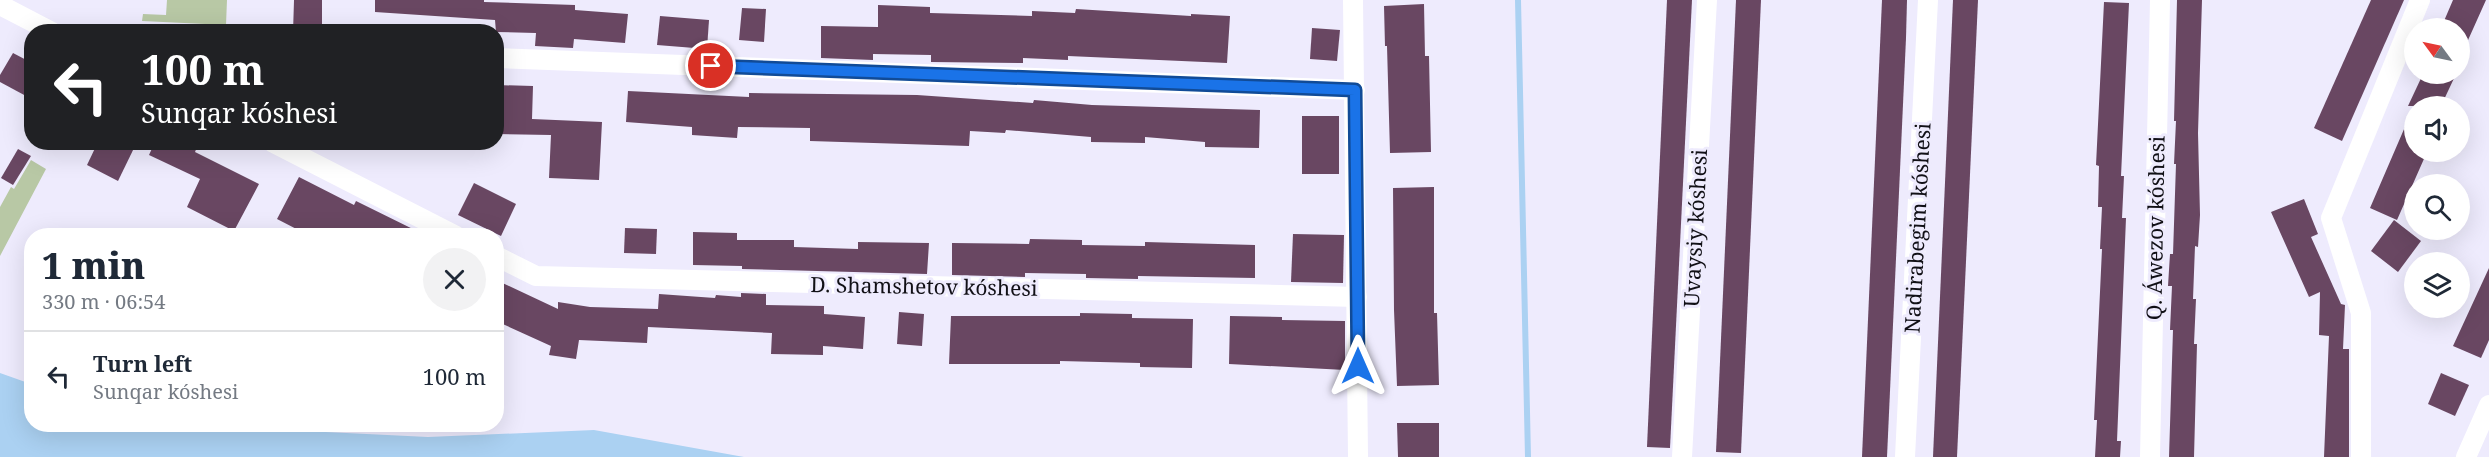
<!DOCTYPE html>
<html lang="en">
<head>
<meta charset="utf-8">
<style>
  :root { --surface:#fff; --page:#f2f2f3; --text:#1f2937; --muted:#747a83; --line:#e0e1e3 }
  body { margin:0; font-family:"Noto Serif",serif; background:var(--page); color:var(--text); height:100vh; display:flex; flex-direction:column; font-size:22px; white-space:nowrap }
  * { box-sizing:border-box; margin:0 }
  p { font-size:20px; color:var(--muted) }
  .icon { flex:none; width:33px; height:33px; fill:none; stroke:currentColor; stroke-width:2; stroke-linecap:round; stroke-linejoin:round }
  .map { position:relative; flex:1; overflow:hidden }
  .panel { position:absolute; left:24px; top:228px; width:480px; height:204px; display:flex; flex-direction:column; background:var(--surface); border-radius:24px; box-shadow:0 6px 24px #0002 }
  .panel>* { flex:none }
  .banner { position:absolute; left:24px; top:24px; width:480px; height:126px; border-radius:24px; box-shadow:0 6px 24px #0002; background:#202124; color:#fff; overflow:hidden }
  .needle { width:39px; rotate:303deg }
  .fabs { position:absolute; left:2404px; top:18px; display:grid; gap:12px }
  .fabs a { display:grid; place-items:center; width:66px; height:66px; border-radius:50%; background:var(--surface); box-shadow:0 6px 24px #0002; font-size:30px }
  .pin { position:absolute; display:grid; place-items:center; width:51px; height:51px; color:#fff; margin:-26px; border:3px solid #fff; border-radius:50%; box-shadow:0 2px 6px #0007 }
  .me { position:absolute; width:66px; margin:-33px; rotate:0deg; stroke-linejoin:round; filter:drop-shadow(0 0 4px #0008) }
  .turn { display:flex; align-items:center; gap:21px; height:126px; padding:0 18px; font-size:27px }
  .turn .icon { width:78px; height:78px; stroke-width:2.5 }
  .turn b { display:block; font-size:42px; line-height:51px }
  .round { display:grid; place-items:center; flex:none; width:63px; height:63px; border-radius:32px; background:var(--page) }
  .head { display:flex; align-items:center; justify-content:space-between; height:102px; padding:0 18px }
  h1 { font-size:36px; font-weight:800; line-height:45px }
  ul { padding:0; list-style:none }
  li { display:flex; align-items:center; gap:18px; height:90px; padding:0 18px; border-top:2px solid var(--line) }
  li div { flex:1 }
  li b { display:block; font-size:22px }
  li em { font-style:normal }
  .map>svg:first-child { display:block }
  .green { fill:#b8c8a5 }
  .water { fill:#abd1f2 }
  .lines { fill:none; stroke-linecap:round; stroke-linejoin:round }
  .stream { stroke:#abd1f2; stroke-width:6 }
  .building { fill:#694762 }
  .street { stroke:#fff; stroke-width:20 }
  .route-casing { stroke:#114b97; stroke-width:15 }
  .route { stroke:#1a73e8; stroke-width:10 }
  .labels { text-anchor:middle; dominant-baseline:central; stroke-width:6; stroke-linejoin:round; paint-order:stroke }
  .street-label { font-size:21px; fill:#111016; stroke:#eeebfd }
</style>
</head>
<body>
<div class="map">
<svg width="2489" height="457" viewBox="0 0 2489 457">
  <rect width="100%" height="100%" fill="#eeebfd"/>
  <g class="green">
    <path d="M167,0H227L226,25L142,21L143,14L166,15Z"/>
    <path d="M31,160L46,169L0,256V207L11,187L14,189Z"/>
  </g>
  <path class="water" d="M0,373L31,384L32,424H164L428,437L594,430L744,457H0Z"/>
  <g class="lines">
    <path class="stream" d="M1518,0L1528,457"/>
  </g>
  <g class="building">
    <path d="M294,0H322V32H293Z"/>
    <path d="M375,0H484V2L575,5V10L628,14L625,43L574,39L573,48L535,46L536,33L496,32L495,20L375,12Z"/>
    <path d="M1667,0H1692L1670,448L1647,447Z"/>
    <path d="M1736,0H1761L1741,453L1716,452Z"/>
    <path d="M1882,0H1907L1906,38L1887,457H1862Z"/>
    <path d="M1953,0H1978L1976,44L1957,457H1933Z"/>
    <path d="M2177,0H2202L2198,133L2200,215L2198,247L2195,246L2193,299H2196L2194,344H2197L2194,457H2169L2173,330H2170L2172,286H2168L2170,254H2173L2176,164H2174L2176,121H2174Z"/>
    <path d="M2371,0H2404L2342,141L2314,128Z"/>
    <path d="M2453,0H2486L2460,58V28H2441Z"/>
    <path d="M2104,2L2129,3L2121,176H2124L2122,218H2126L2117,441H2121L2120,457H2095L2097,420H2094L2102,249H2100L2102,207H2098L2099,166L2096,165Z"/>
    <path d="M1424,4L1425,56H1429L1431,152L1390,153L1387,46H1385L1384,6Z"/>
    <path d="M878,5L930,7V13L1032,16V11L1075,13L1076,9L1191,16V14L1230,16L1227,63L1068,56V60L1023,58V63L931,62V55L873,54V60L821,58V26L878,27Z"/>
    <path d="M742,8L766,9L764,42L739,40Z"/>
    <path d="M660,16L709,20L707,49L657,45Z"/>
    <path d="M1312,28L1340,30L1337,61L1310,59Z"/>
    <path d="M13,53L32,63V87L26,96L0,82V75Z"/>
    <path d="M2423,74H2456L2441,106H2415V152H2427L2397,220L2370,208L2414,106H2408Z"/>
    <path d="M496,85L533,86L532,119L602,122L599,180L549,178L551,135L496,134Z"/>
    <path d="M628,91L749,97V93L917,95L1033,103L1034,100L1092,105L1260,110L1259,148L1205,147V142L1145,137V143L1091,142V137L1006,130L1005,133L970,131L969,146L810,141V128L738,127L737,138L692,135V127L626,122Z"/>
    <rect x="1302" y="116" width="37" height="58"/>
    <path d="M98,142H127L135,146L118,181L87,165Z"/>
    <path d="M155,142H188L197,147L195,152L259,184L234,231L187,207L200,179L149,155Z"/>
    <path d="M18,149L31,156L13,185L1,178Z"/>
    <path d="M299,177L354,205L356,201L427,236H310L277,219Z"/>
    <path d="M474,183L516,204L501,236L458,215Z"/>
    <path d="M1434,187V313H1437L1439,385L1397,386L1394,310L1393,188Z"/>
    <path d="M2304,199L2318,234L2311,237L2341,304L2345,305L2343,349H2349V457H2324L2329,336L2319,335L2320,292L2309,297L2271,212Z"/>
    <path d="M2394,220L2421,241L2398,272L2371,251Z"/>
    <path d="M625,228L657,229L656,254L624,253Z"/>
    <path d="M693,232L737,233V240H794V247L858,249V242L929,243L927,274L742,269V266L693,265Z"/>
    <path d="M1293,234L1344,235L1343,283L1291,282Z"/>
    <path d="M1030,239L1082,240V245L1145,246V242L1255,245V278L1138,276V279L1086,278V274L1025,273V277L952,275V243L1029,244Z"/>
    <path d="M2489,268V340L2481,358L2453,346Z"/>
    <path d="M496,280L558,309V302L590,307L658,309L659,294L715,298L716,295L741,297V293L766,294V305L824,306V314L865,317L863,349L823,346V355L771,354L772,333L648,327L647,343L579,340L576,359L549,355L551,346L496,321Z"/>
    <path d="M899,312L924,314L922,346L897,344Z"/>
    <path d="M1080,313L1132,314V318L1193,319L1192,368L1140,367V363L1060,361V364H949L951,316H1080Z"/>
    <path d="M1230,316L1282,317V320L1345,321V370L1229,364Z"/>
    <path d="M2441,373L2469,385L2455,416L2428,404Z"/>
    <path d="M1397,423H1439V457H1398Z"/>
  </g>
  <g class="lines">
    <g class="street">
      <path d="M1353,0L1358,457"/>
      <path d="M0,5L52,32"/>
      <path d="M496,58L1355,90"/>
      <path d="M272,142L456,236"/>
      <path d="M496,256L536,276L1357,297"/>
      <path d="M1682,457L1707,0"/>
      <path d="M1905,457L1928,0"/>
      <path d="M2150,457L2160,0"/>
      <path d="M2361,457V313L2331,218L2420,0"/>
      <path d="M2466,457L2489,405"/>
    </g>
  </g>
  <g class="lines">
    <defs>
      <path id="route" d="M711,66L1355,90L1358,366"/>
    </defs>
    <use href="#route" class="route-casing"/>
    <use href="#route" class="route"/>
  </g>
  <g class="labels">
    <g class="street-label">
      <text transform="translate(1695 228) rotate(-87)">Uvaysiy kóshesi</text>
      <text transform="translate(1917 228) rotate(-87)">Nadirabegim kóshesi</text>
      <text transform="translate(2155 228) rotate(-89)">Q. Áwezov kóshesi</text>
      <text transform="translate(924 286) rotate(1)">D. Shamshetov kóshesi</text>
    </g>
  </g>
</svg>
<div class="fabs">
<a><svg class="needle" viewBox="-14 -14 28 28"><path d="M0-13l5 13h-10z" fill="#e53935"/><path d="M0 13l5-13h-10z" fill="#747a83"/></svg></a>
<a><svg class="icon" aria-label="sound" viewBox="0 0 24 24"><path d="M4 9h4l5-4v14l-5-4H4zM17 9q2 3 0 6"/></svg></a>
<a><svg class="icon" aria-label="search" viewBox="0 0 24 24"><circle cx="10" cy="10" r="6"/><path d="M15 15l6 6"/></svg></a>
<a><svg class="icon" aria-label="layers" viewBox="0 0 24 24"><path d="M12 4l9 5-9 5-9-5zM3 14l9 5 9-5"/></svg></a>
</div>
<div class="pin" style="left:711px;top:66px;background:#d93025"><svg class="icon" aria-label="arrive" viewBox="0 0 24 24"><path d="M6 21V4h12l-3 4 3 4H6"/></svg></div>
<svg class="me" style="left:1358px;top:366px" viewBox="-20 -20 40 40"><path d="M0-17L14 15 0 8-14 15z" fill="#1a73e8" stroke="#fff" stroke-width="4"/></svg>
<div class="banner">
<div class="turn"><svg class="icon" aria-label="left" viewBox="0 0 24 24"><path d="M17 20v-9H6M10 6l-5 5 5 5"/></svg><div><b>100 m</b>Sunqar kóshesi</div></div>
</div>
<section class="panel">
<div class="head"><div><h1>1 min</h1><p>330 m · 06:54</p></div><a class="round"><svg class="icon" aria-label="close" viewBox="0 0 24 24"><path d="M6 6l12 12M18 6L6 18"/></svg></a></div>
<ul>
<li><svg class="icon" aria-label="left" viewBox="0 0 24 24"><path d="M17 20v-9H6M10 6l-5 5 5 5"/></svg><div><b>Turn left</b><p>Sunqar kóshesi</p></div><em>100 m</em></li>
</ul>
</section>
</div>
</body>
</html>
